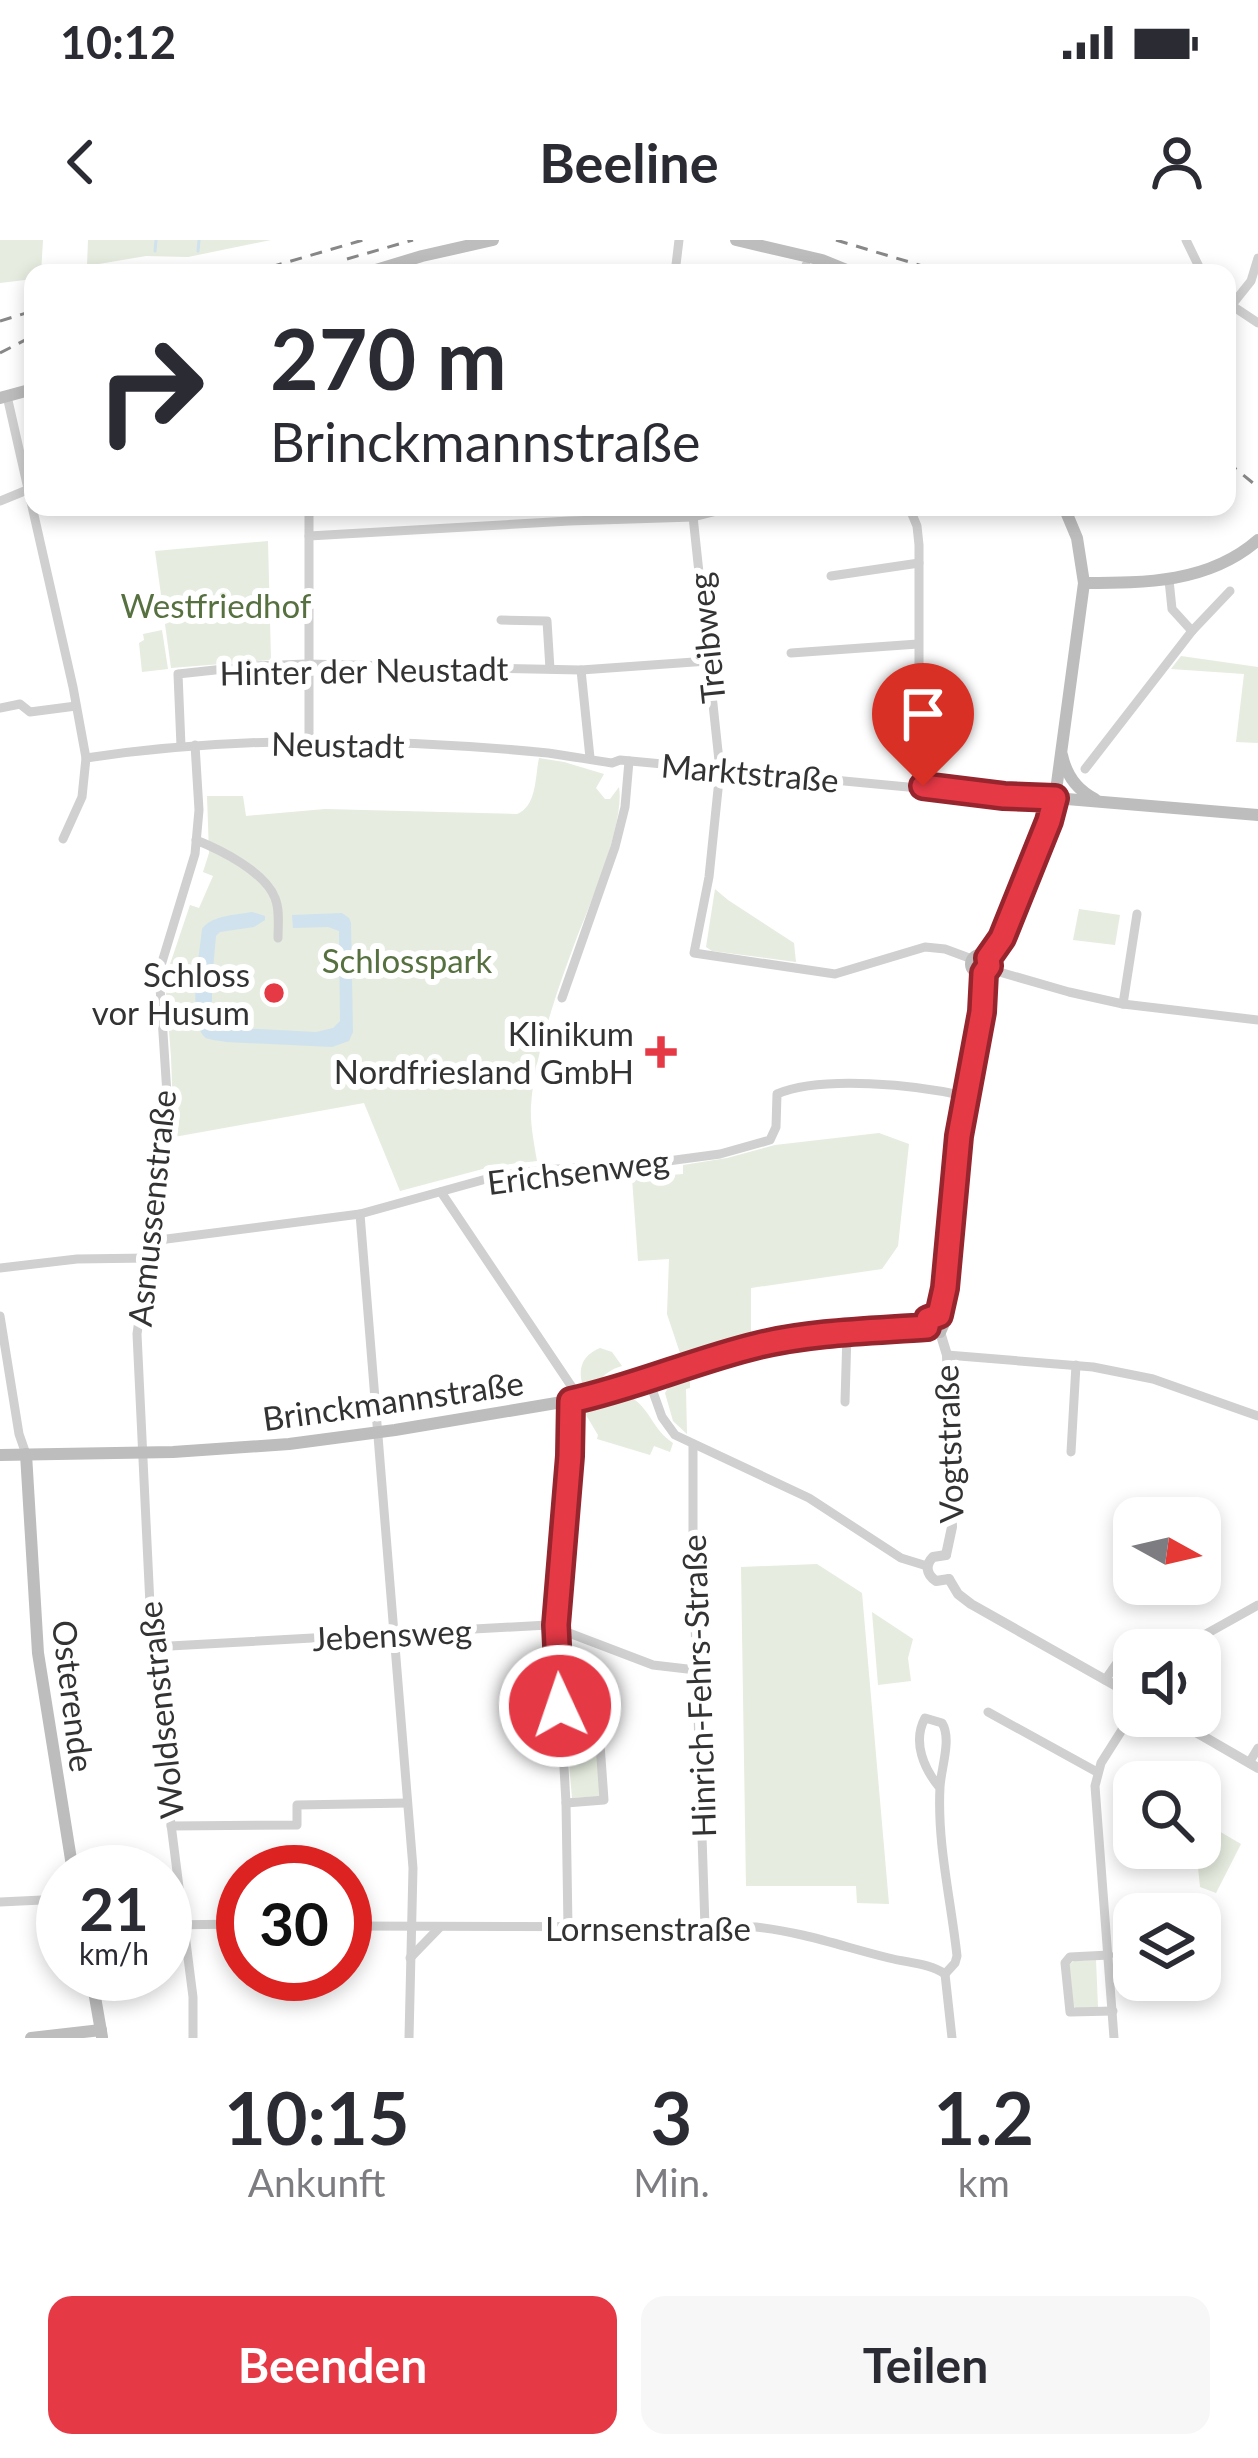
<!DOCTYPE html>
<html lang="de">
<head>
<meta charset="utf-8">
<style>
  :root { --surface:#fff; --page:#f7f7f7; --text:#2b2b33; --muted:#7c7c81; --accent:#e63946 }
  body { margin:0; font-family:Lato,sans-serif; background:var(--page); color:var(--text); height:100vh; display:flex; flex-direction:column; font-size:45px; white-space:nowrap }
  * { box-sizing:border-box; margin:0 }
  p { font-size:39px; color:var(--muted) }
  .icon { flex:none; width:66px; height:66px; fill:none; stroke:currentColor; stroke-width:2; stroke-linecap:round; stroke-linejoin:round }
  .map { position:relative; height:1798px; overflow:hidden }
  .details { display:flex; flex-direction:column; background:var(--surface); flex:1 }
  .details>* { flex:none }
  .top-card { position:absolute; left:24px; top:24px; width:1212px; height:252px; border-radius:24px; box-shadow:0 6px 18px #0003; background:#fff; color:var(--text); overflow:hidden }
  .needle { width:78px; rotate:98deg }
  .tools { position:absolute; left:1113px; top:1257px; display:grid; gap:24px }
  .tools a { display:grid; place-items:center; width:108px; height:108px; border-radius:24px; background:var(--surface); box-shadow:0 6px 18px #0003; font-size:60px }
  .speed { position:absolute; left:36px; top:1605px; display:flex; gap:24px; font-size:60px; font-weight:700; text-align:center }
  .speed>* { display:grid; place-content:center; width:156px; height:156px; border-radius:50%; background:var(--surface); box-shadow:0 6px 18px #0003; line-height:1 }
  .speed small { font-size:30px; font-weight:400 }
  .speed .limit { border:18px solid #d22; background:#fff; color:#111 }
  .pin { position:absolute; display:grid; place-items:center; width:102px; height:102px; color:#fff; margin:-123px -51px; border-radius:50% 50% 50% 0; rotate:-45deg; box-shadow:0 0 12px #0007 }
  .pin .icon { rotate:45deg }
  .me { position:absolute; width:132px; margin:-66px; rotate:357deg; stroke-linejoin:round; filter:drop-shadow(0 0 9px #0008) }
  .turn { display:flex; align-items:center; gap:42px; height:252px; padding:0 48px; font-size:54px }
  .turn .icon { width:156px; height:156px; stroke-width:2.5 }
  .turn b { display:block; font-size:84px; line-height:102px }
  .eta { display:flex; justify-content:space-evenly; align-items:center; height:204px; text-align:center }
  .eta b { font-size:72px; font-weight:700; line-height:84px }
  .cta { display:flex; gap:24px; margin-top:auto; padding:24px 48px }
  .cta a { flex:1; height:138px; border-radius:24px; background:var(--accent); color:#fff; font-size:48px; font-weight:700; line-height:138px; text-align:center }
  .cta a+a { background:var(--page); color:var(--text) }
  .status { display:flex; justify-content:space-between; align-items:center; height:84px; padding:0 60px; background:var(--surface); direction:ltr }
  .status svg { height:33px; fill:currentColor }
  header { display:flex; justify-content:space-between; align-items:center; height:156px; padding:0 48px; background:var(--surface); font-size:54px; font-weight:700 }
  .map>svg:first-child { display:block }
  .green { fill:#e6ecdf }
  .water { fill:#cfe2ee }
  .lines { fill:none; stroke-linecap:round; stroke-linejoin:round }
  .stream { stroke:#cfe2ee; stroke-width:3 }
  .minor { stroke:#d0d0d0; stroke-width:9 }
  .tertiary { stroke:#d0d0d0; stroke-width:10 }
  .secondary { stroke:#bdbdbd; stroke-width:12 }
  .rail { stroke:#888; stroke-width:3; stroke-dasharray:12 9; stroke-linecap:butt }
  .route-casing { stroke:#96252e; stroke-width:30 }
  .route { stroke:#e63946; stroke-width:21 }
  .poi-dot { fill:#e63946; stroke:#fff; stroke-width:4.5 }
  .labels { text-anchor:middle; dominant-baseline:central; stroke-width:12; stroke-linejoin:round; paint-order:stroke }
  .park-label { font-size:33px; fill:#56703f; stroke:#fff }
  .street-label { font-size:33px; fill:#333; stroke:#fff }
  .poi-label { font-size:33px; fill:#333; stroke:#fff; text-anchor:end }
</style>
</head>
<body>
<div class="status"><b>10:12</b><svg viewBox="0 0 49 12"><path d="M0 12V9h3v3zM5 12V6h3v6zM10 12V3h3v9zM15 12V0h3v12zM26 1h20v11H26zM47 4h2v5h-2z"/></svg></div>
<header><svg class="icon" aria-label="back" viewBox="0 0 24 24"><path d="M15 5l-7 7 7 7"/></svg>Beeline<svg class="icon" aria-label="person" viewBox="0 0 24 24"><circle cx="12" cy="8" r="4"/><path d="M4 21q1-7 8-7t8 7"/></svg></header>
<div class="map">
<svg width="1258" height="1798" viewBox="0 0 1258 1798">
  <rect width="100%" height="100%" fill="#fff"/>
  <g class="green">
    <path d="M0,0H43L41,33H33V39L0,43Z"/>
    <path d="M88,0H271L188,17L146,16L87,26Z"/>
    <path d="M268,301L271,420L171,428L155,311Z"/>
    <path d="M162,390L168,429L142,432L139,403L144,400L143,394Z"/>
    <path d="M1181,416L1258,427V503L1236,502L1244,434L1171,429Z"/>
    <path d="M539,518L564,522L604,534L596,548L605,559H610L619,547C625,582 591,662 577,697C559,745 534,815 531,866C530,884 534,903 537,921L494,926L400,951L364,863L174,897L171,817L165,739L190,665L199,668L213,636L203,632L209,613L207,556H243L246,576L325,569L517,574C537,566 535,537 539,518Z"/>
    <path d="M715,649L728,660L794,703L796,722L712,711L706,707Z"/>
    <path d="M1079,669L1120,675L1115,705L1073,700Z"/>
    <path d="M879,893L909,904L898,1006L882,1029L751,1048V1099L682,1119L667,1074L669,1019L638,1021L632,938L683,934V925L727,918L775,905Z"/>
    <path d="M600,1108L612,1112L622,1126C600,1132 603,1144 584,1149C577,1130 581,1116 600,1108Z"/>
    <path d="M690,1137V1148L686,1149L687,1194L673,1181L665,1153L670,1145Z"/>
    <path d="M632,1158C651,1170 652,1189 673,1203L670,1212L654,1206L650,1215L597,1199L598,1195L586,1175L589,1169Z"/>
    <path d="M817,1324L862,1353L889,1664L857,1663L856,1646H746L741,1327Z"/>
    <path d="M872,1372L913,1399L908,1418L911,1441L878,1445Z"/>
    <path d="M597,1509L601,1556L572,1558L568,1511Z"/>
    <path d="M1200,1580L1241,1604L1216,1653L1200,1647L1196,1608H1200Z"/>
    <path d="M1096,1720L1098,1767L1076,1768L1071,1764L1069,1725L1074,1721Z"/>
  </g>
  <path class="water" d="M252,672L265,676V680L254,687L220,692L216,696L212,740V779L221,786L238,788L316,792L333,788L340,781L339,691L328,687L293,688L292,675L342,673L349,678L351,683L353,792L349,801L332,807L226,802C222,801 210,800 206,798C186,784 200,712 202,689C212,675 236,675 252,672Z"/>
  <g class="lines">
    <g class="stream">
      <path d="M155,11L156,0"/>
      <path d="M198,11L199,0"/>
    </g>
    <g class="minor">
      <path d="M1186,0L1202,33"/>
      <path d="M675,33L679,0"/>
      <path d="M805,33L806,25"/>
      <path d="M1231,65L1258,83"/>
      <path d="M1231,66L1251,41L1258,18"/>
      <path d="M7,156L73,447L86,518L82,557L63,599"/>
      <path d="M0,261L27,250"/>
      <path d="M309,267V501"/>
      <path d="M692,267L720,530L709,637L694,713L835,734L925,707L945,709L972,719"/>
      <path d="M909,267L917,286L919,305V453L923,546"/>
      <path d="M309,296L569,281L693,277L733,267"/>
      <path d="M831,336L919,323"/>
      <path d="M501,380L547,381L550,429"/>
      <path d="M1192,391L1230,351"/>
      <path d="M791,413L918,404"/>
      <path d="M581,430L590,518"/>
      <path d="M0,468L20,464L30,472L76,466"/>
      <path d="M181,506L178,434L252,426L307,424L581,430L708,421"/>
      <path d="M86,518C238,495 395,498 548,513C570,516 591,520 612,523L620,520L1003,556L1055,558"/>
      <path d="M1085,529L1192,391L1172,369L1169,340"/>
      <path d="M196,600C221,610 265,632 275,658C280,670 278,685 278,698"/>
      <path d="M989,729L1069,752L1123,764L1258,780"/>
      <path d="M562,758L615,607L625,567L629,521"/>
      <path d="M1123,764L1137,674"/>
      <path d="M441,952L580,1159"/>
      <path d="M360,974L413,1628L409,1798"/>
      <path d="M151,1001L360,974L497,936L543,930L653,923L720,914L770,900L776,887L777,854C822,835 917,845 965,856"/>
      <path d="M0,1028L77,1019L149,1018"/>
      <path d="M0,1076L19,1194L26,1214"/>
      <path d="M947,1115L1093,1127L1153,1139L1258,1176"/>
      <path d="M648,1138L662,1177L675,1195L809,1258L901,1318L927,1326"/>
      <path d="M845,1162L847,1093"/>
      <path d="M693,1204V1323L705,1687"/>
      <path d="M1071,1212L1076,1125"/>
      <path d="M152,1407L548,1385L653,1425L696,1430"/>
      <path d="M1160,1410L1206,1394L1258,1365"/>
      <path d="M1105,1440L1119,1420L1134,1416"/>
      <path d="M988,1472L1097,1532"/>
      <path d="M563,1507L600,1504L604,1560L566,1563"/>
      <path d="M1249,1523L1258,1508"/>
      <path d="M940,1548C924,1529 912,1502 925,1478L942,1483C952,1499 941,1528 940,1547C937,1604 951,1660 957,1716L955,1723L945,1734"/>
      <path d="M171,1586L297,1585V1565L407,1563"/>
      <path d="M0,1662L63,1659"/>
      <path d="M165,1685L243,1684"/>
      <path d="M345,1686L756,1687C803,1692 844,1707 889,1718C908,1723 929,1723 945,1734"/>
      <path d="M568,1688L566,1563L556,1385L570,1216L571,1161"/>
      <path d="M1109,1715L1070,1717L1065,1723L1070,1772L1113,1771"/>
      <path d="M410,1718L440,1687"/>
      <path d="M945,1734L952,1798"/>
      <path d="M193,1798V1757L160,1498L152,1407L137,1094L166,890L167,854L159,732L195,614L199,570L195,505"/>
      <path d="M1114,1798L1095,1546L1101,1523L1134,1471"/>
    </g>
    <g class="tertiary">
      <path d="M940,1092L947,1115L952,1287L946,1315"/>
      <path d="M946,1315L933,1317C925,1325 926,1334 936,1341L949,1339"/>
      <path d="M949,1339L958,1354L971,1364L1134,1456"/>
      <path d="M1168,1476L1258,1528"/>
    </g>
    <g class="secondary">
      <path d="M736,0L822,20L854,33"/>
      <path d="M366,33L422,16L493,0"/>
      <path d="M0,158L33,149"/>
      <path d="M1084,343C1145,343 1209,343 1258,300"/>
      <path d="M1062,515C1066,534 1077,550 1095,559"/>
      <path d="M1055,558L1258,575"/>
      <circle cx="980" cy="724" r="9"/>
      <path d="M988,718L1002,698L1049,581L1055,558L1084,343L1077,298L1064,267"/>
      <path d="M26,1214L38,1413L73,1632"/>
      <path d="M0,1215L173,1212L289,1204L395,1190L580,1159L764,1104L847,1093L927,1086L932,1092H940L945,1081L939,1075L945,1048L959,896L982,772L984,733"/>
      <path d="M91,1734L102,1797"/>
      <path d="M31,1798L101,1790"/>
    </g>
    <g class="rail">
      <path d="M836,0L946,33"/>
      <path d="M347,19L413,0"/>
      <path d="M250,33L363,0"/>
      <path d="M0,81L33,71"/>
      <path d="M0,113L33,96"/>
      <path d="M1227,222L1258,247"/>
    </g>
  </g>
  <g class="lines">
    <defs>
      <path id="route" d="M560,1466L556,1385L570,1216L571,1161C635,1147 696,1120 759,1105C813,1092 872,1091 927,1087L928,1079L939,1075L945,1048L959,896L982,772L984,733L989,726L988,718L1002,698L1049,581L1055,558L1004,556L923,546"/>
    </defs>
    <use href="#route" class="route-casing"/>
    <use href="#route" class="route"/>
  </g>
  <g class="poi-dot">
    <circle cx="274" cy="753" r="12"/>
    <path d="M655 794h12v12h12v12h-12v12h-12v-12h-12v-12h12z"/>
  </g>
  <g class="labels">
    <g class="park-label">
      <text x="216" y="365">Westfriedhof</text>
      <text x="407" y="720">Schlosspark</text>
    </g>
    <g class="street-label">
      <text transform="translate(706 398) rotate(-96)">Treibweg</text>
      <text transform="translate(364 430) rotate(-1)">Hinter der Neustadt</text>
      <text transform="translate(338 504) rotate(1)">Neustadt</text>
      <text transform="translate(750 532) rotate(5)">Marktstraße</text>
      <text transform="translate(578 931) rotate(-7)">Erichsenweg</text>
      <text transform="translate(151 968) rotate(-84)">Asmussenstraße</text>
      <text transform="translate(393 1160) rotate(-8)">Brinckmannstraße</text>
      <text transform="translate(948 1204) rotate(-92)">Vogtstraße</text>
      <text transform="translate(392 1394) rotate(-3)">Jebensweg</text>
      <text transform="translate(698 1446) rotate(-92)">Hinrich-Fehrs-Straße</text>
      <text transform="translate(74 1456) rotate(83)">Osterende</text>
      <text transform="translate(160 1470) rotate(-96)">Woldsenstraße</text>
      <text x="648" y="1688">Lornsenstraße</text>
    </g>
    <g class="poi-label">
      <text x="250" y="734">Schloss<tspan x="250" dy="38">vor Husum</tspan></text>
      <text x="634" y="793">Klinikum<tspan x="634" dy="38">Nordfriesland GmbH</tspan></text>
    </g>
  </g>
</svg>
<div class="tools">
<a><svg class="needle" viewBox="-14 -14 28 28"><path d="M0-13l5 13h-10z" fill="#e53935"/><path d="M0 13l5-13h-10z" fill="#7c7c81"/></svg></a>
<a><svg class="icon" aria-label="sound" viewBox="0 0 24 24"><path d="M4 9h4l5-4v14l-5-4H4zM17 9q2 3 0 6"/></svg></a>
<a><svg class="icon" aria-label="search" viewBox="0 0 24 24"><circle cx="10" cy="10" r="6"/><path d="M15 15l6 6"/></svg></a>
<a><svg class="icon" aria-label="layers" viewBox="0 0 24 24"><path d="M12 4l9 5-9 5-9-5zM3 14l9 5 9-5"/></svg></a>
</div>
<div class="speed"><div>21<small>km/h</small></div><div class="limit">30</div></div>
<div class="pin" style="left:923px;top:546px;background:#d93025"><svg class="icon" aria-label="arrive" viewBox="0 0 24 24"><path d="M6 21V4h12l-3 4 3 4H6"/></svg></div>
<svg class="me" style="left:560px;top:1466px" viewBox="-20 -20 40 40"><circle r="17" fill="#e63946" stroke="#fff" stroke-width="3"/><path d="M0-11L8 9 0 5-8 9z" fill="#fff"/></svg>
<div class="top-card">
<div class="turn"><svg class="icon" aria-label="right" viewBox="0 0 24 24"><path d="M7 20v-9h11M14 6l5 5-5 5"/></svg><div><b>270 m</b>Brinckmannstraße</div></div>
</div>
</div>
<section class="details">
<div class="eta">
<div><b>10:15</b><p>Ankunft</p></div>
<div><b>3</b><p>Min.</p></div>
<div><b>1.2</b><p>km</p></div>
</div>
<div class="cta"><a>Beenden</a><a>Teilen</a></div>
</section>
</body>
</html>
